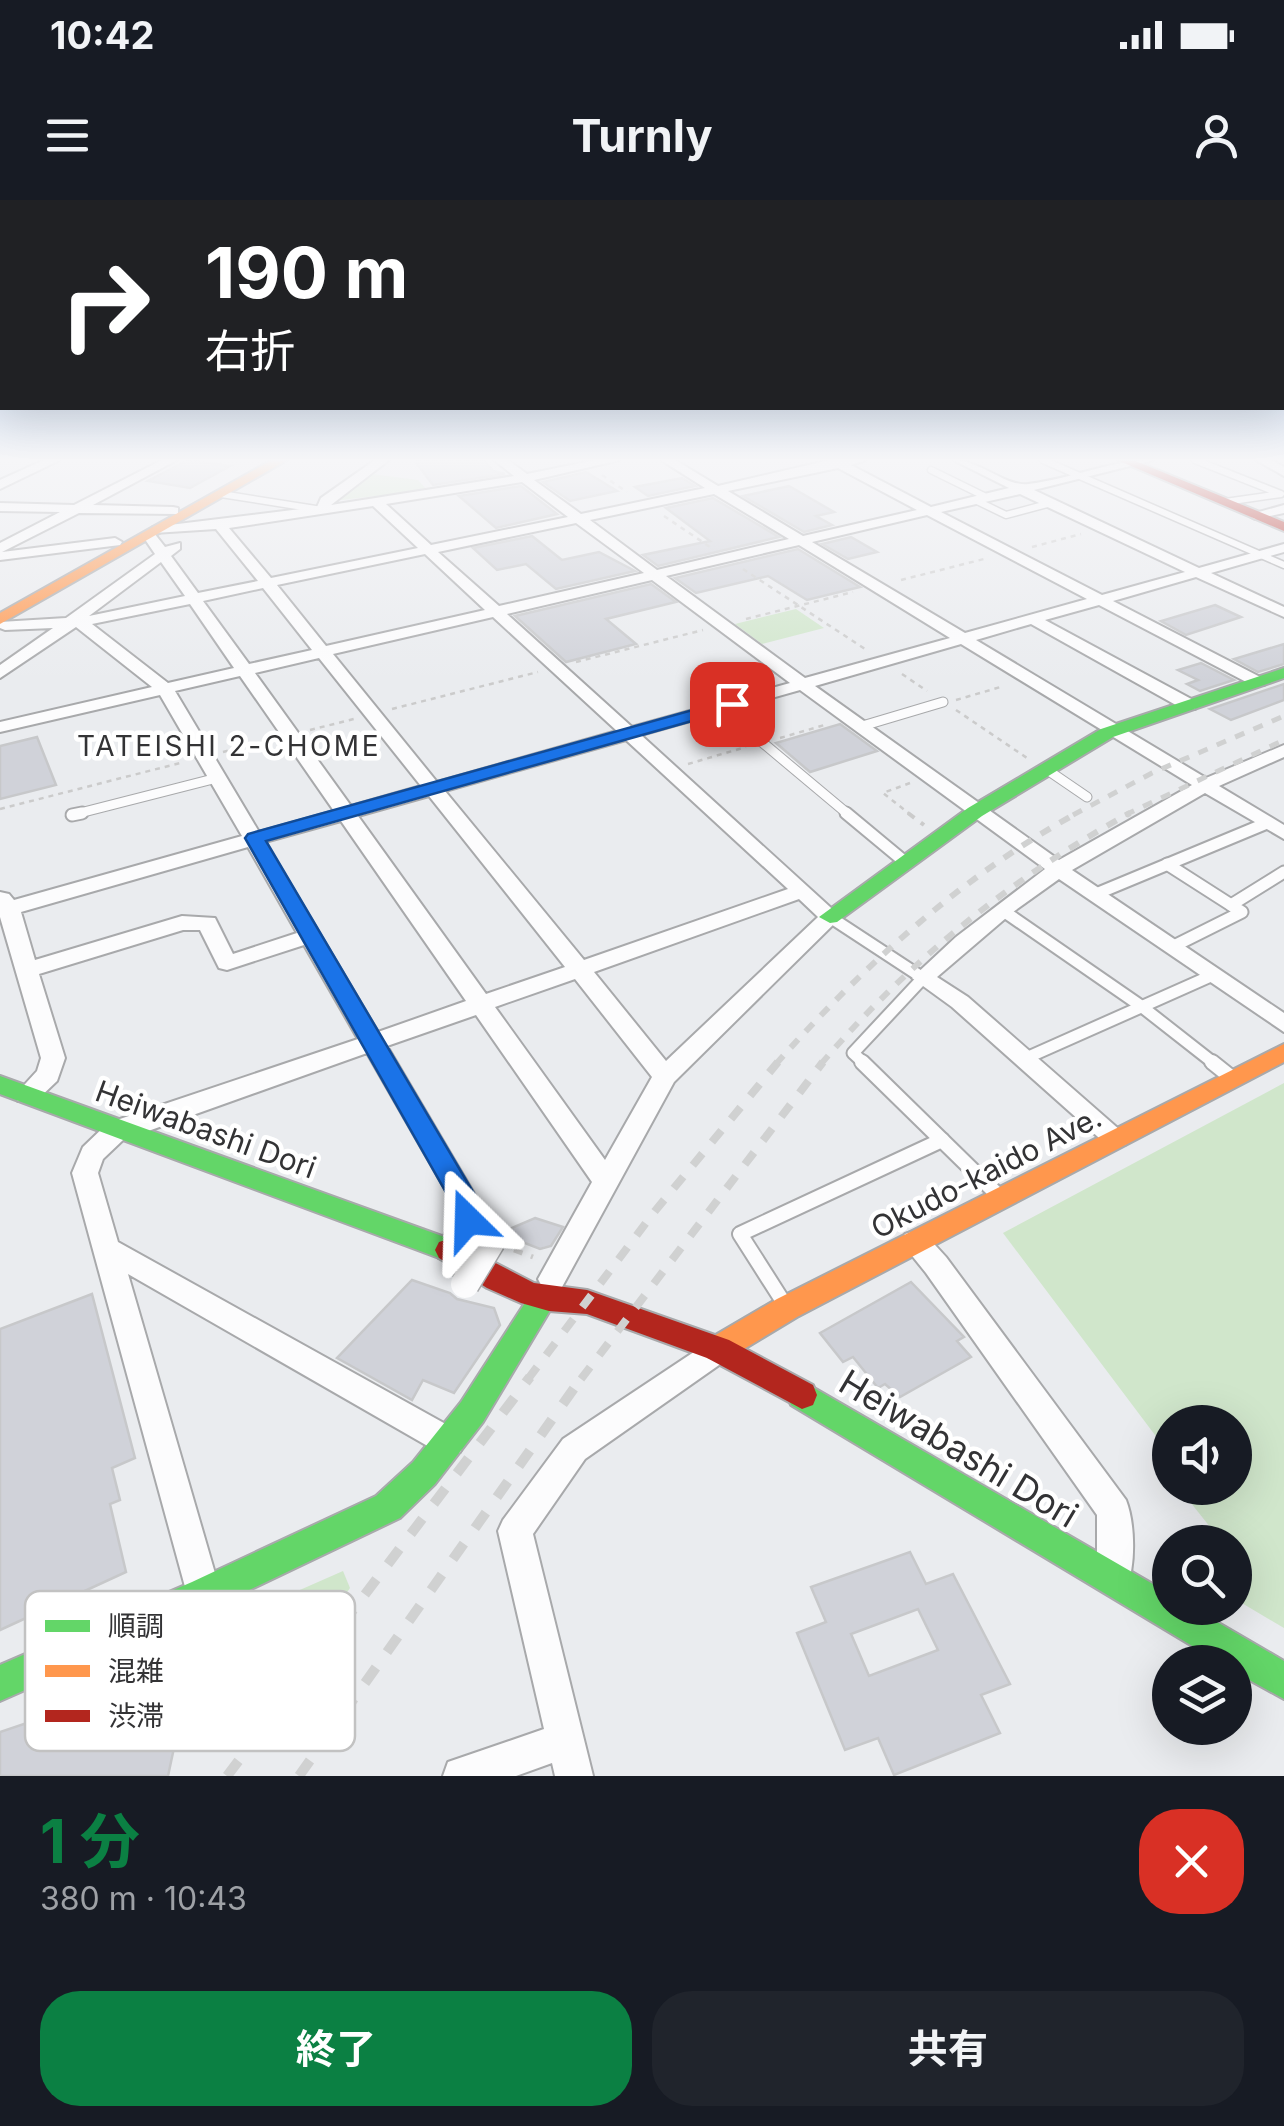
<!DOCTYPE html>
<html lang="ja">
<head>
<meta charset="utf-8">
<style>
  :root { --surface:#171b24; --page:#20242c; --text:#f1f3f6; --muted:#9ea1a6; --accent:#0b8043 }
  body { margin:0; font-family:Inter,"Noto Sans JP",sans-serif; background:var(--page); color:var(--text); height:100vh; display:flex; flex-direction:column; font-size:38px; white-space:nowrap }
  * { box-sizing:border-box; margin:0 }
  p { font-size:32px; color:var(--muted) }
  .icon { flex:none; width:55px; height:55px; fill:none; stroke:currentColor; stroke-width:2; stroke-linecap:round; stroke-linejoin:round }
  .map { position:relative; height:1576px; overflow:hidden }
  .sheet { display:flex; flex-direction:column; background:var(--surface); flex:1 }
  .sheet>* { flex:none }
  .banner { position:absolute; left:0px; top:0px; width:1285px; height:210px; box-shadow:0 10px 40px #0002; background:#202124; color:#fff; overflow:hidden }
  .tools { position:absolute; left:1152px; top:1205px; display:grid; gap:20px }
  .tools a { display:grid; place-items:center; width:100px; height:100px; border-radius:50%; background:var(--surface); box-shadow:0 10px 40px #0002; font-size:50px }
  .pin { position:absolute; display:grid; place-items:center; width:85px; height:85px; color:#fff; margin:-42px; border-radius:20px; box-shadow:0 5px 15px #0006 }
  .me { position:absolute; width:110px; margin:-55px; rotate:338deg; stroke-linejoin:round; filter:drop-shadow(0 0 8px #0008) }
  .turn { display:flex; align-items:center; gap:35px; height:210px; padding:0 40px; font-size:45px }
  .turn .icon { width:130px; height:130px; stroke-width:2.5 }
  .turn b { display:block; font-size:70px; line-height:85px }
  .round { display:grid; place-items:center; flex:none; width:105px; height:105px; border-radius:40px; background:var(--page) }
  .head { display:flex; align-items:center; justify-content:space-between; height:170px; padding:0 40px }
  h1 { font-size:60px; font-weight:700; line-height:75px; color:var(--accent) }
  .action { display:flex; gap:20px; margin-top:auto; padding:20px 40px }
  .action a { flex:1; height:115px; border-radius:40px; background:var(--accent); color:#fff; font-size:40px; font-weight:700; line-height:115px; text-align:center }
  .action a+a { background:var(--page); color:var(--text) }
  .status { display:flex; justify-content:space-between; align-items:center; height:70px; padding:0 50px; background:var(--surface); direction:ltr }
  .status svg { height:28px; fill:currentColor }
  header { display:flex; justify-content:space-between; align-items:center; height:130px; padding:0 40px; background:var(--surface); font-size:45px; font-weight:700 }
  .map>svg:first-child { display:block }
  .green { fill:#d0e6cb }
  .building { fill:#d0d2d9; stroke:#c7c8ca; stroke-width:2.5; fill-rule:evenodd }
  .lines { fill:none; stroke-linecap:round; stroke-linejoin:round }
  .lane-far3-casing { stroke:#a8a9ab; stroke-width:9 }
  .lane-far2-casing { stroke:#a8a9ab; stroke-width:11 }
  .lane-far1-casing { stroke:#a8a9ab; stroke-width:15 }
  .lane-casing { stroke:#a8a9ab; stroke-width:18 }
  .street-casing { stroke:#a8a9ab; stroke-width:4 }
  .fast-casing { stroke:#a8a9ab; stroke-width:4 }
  .slow-casing { stroke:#a8a9ab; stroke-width:4 }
  .jam-casing { stroke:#a8a9ab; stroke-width:4 }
  .path-far2 { stroke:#cbcbcb; stroke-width:2.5; stroke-dasharray:5 5; stroke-linecap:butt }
  .path-far1 { stroke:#cbcbcb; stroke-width:4; stroke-dasharray:8 8; stroke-linecap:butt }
  .path { stroke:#cbcbcb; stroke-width:5; stroke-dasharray:9 9; stroke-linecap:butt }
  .lane-far3 { stroke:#fcfcfd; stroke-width:6 }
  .lane-far2 { stroke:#fcfcfd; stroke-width:9 }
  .lane-far1 { stroke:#fcfcfd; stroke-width:11 }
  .lane { stroke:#fcfcfd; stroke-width:14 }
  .street { fill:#fcfcfd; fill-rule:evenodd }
  .fast { fill:#63d668; fill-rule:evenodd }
  .slow { fill:#ff974d; fill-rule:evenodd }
  .jam { fill:#b3261e; fill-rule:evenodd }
  .rail-far3 { stroke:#d0d1d1; stroke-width:5; stroke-dasharray:10 10; stroke-linecap:butt }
  .rail-far2 { stroke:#d0d1d1; stroke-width:6; stroke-dasharray:11 11; stroke-linecap:butt }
  .rail-far1 { stroke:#d0d1d1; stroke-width:8; stroke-dasharray:15 15; stroke-linecap:butt }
  .rail { stroke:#d0d1d1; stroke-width:10; stroke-dasharray:19 19; stroke-linecap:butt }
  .street-bridge-casing { stroke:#a8a9ab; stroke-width:31; stroke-linecap:butt }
  .street-bridge { stroke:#fcfcfd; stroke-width:28 }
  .route { fill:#1a73e8; stroke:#114b97; stroke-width:2.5 }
  .labels { text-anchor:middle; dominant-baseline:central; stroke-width:9; stroke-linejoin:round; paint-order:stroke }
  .far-neighbourhood-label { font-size:28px; letter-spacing:2.5px; fill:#333335; stroke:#fff }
  .street-label { font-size:30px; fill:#333335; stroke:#fff }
  .near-street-label { font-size:35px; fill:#333335; stroke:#fff }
  .key { fill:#fff; stroke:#c2c2c2; stroke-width:2.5 }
  .key-label { font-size:28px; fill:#333335 }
</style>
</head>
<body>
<div class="status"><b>10:42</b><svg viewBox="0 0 49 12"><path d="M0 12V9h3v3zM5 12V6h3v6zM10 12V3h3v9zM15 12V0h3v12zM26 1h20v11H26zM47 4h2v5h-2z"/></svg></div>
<header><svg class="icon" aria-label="menu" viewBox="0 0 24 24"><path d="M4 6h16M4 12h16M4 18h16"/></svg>Turnly<svg class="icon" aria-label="person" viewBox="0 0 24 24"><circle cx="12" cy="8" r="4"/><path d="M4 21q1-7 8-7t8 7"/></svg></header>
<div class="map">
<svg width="1284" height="1576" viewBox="0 0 1284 1576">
  <rect width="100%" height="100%" fill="#eaecef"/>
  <g class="green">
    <path d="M372,274L418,280L427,290L333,301Z"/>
    <path d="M796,409L824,428L762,444L735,424Z"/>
    <path d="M1284,883V1428L1235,1399V1380L1242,1368L1235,1358V1342H1222L1179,1288H1235V1222H1170V1255L1003,1033Z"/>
    <path d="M343,1371L350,1388L308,1448L293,1393Z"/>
  </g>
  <g class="building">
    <path d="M188,260L230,266L190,288L148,281Z"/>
    <path d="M414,260H484L493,271L505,274L433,285Z"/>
    <path d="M586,272L617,291L570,301L543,282Z"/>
    <path d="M682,278L695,286L648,296L635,287Z"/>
    <path d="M521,286L557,314L496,328L459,296Z"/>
    <path d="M789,286L834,312L816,316L832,325L804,332L743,296Z"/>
    <path d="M713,298L779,337L658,366L643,355L710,341L666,308Z"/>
    <path d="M532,336L562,360L599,352L635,371L556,389L526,364L497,370L473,348Z"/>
    <path d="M851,337L877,352L848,359L822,344Z"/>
    <path d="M798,349L860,387L807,400L768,376L696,393L675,378Z"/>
    <path d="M651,384L676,402L606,419L636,444L566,462L515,416Z"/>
    <path d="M1215,405L1241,417L1186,435L1161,421Z"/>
    <path d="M1284,444V464L1258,472L1234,459Z"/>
    <path d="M1201,463L1234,480L1200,491L1187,484L1198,480L1178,470Z"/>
    <path d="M1284,484V500L1231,520L1210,509Z"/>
    <path d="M840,524L877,551L810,572L776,543Z"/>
    <path d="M37,537L56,585L0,599V546Z"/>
    <path d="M535,1018L563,1027L551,1046L540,1049L507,1036L505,1031Z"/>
    <path d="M412,1080L450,1093L457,1099L494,1108L500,1125L454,1193L423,1180L412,1200L337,1158Z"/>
    <path d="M911,1082L964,1137L957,1141L971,1157L900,1197L885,1184L878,1188L853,1157L843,1162L820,1133Z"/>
    <path d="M92,1094L135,1258L112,1268L120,1300L110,1304L126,1372L0,1430V1129Z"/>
    <path d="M910,1352L926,1384L953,1374L1010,1484L981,1495L1000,1533L894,1575L878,1538L845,1550L797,1433L826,1422L811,1387ZM918,1409L938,1450L869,1476L851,1434Z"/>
    <path d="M191,1468L168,1576H0V1532L98,1499L100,1490L114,1484L117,1475L128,1471Z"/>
  </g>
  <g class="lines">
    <defs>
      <g id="lane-far3">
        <path d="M1043,260L1284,365"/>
        <path d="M1195,260L1281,294L1225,302"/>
        <path d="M931,270L986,297"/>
        <path d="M221,294L322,310"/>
        <path d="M975,300L1006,315L1051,303"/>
      </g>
      <g id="lane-far2">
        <path d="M859,527L943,502"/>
        <path d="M763,543L849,615"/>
        <path d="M1046,569L1087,597"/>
        <path d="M72,615L217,578"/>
      </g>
      <g id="lane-far1">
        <path d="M846,613L905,662"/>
        <path d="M72,615L82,613"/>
        <path d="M1167,664L1231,705"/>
        <path d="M1096,694L1267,623"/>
        <path d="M1002,710L1141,806L1215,864"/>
        <path d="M830,717L923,778L853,853L865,864"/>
        <path d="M1172,747L1242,712L1231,705L1284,672"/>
        <path d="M1024,859L1213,775"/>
      </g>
      <g id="lane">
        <path d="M862,862L998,995"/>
        <path d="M1212,862L1232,878"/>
        <path d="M784,1103L740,1034L942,940"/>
      </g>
      <g id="street">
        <path d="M44,260H60L0,289V280Z"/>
        <path d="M162,260H177L93,305L173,307L178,308V314L79,313L2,352L115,338L122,342L120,345L0,360V343L60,312L0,311V303L74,305Z"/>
        <path d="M375,260H389L331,305L514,276L494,260H508L527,274L596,260H620L534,280L581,314L705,288L661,260H675L718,286L830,260H866L851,265L931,307L1009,288L953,260C980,260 1006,287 1028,284C1071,279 1110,260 1154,260L1034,290L1199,368L1284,344V352L1211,373L1284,407V417L1196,377L1113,401L1264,479V485H1252L1099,405L1045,420L1195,501V509H1183L1031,424L976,440L1206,578L1284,545V557L1219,586L1284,625V639L1205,593L1072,670L1284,813V832L1059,679L1013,712L937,777L968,797L1129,938L1125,945H1107L952,807L912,778L956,737L1045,669L800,490L641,535L841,717L674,882L562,1087L552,1091L542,1087L538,1079L592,982L476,815L387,846L479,1002L482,1020L459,1058L449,1061L439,1058L435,1050L454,1019L453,1003L367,853L123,940L103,959L98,973L118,1042L460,1232L465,1242L460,1252L449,1257L438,1252L128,1074L221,1394L216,1406L204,1411L192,1406L187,1394L72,973L83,947L108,923L358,839L304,745L227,770L219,768L200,730H183L39,774L65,858L57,881L36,901H18L15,895L37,871L41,858L0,717V692L9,694L14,700L242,636L160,495L0,532V522L152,487L76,427L0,478V465L53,428L5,430L0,428V422L66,418L155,354L142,335L153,332V327L317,307L321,298ZM838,268L917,310L803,336L728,291ZM522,282L568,317L431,345L386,304ZM714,294L789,339L657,370L590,320ZM1020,294L1185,372L1102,395L941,312ZM373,306L418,348L271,378L229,328ZM927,315L1087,399L965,433L812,342ZM576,323L644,373L499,406L438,352ZM216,329L258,381L198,393L171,356L180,349V343L165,347L154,333ZM799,345L950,438L805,478L666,376ZM425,354L485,410L326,446L277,385ZM161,362L185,396L89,416ZM652,380L790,483L632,527L507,414ZM263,388L312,450L249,464L203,401ZM190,404L234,468L168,483L92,424ZM493,417L617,531L437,582L333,454ZM961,444L1192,585L1059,660L815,486ZM319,458L421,586L351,606L255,473ZM240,476L334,611L259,632L175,491ZM626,540L788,689L584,760L445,591ZM429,596L565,767L486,794L358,616ZM341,621L466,801L378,832L265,642ZM248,647L297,733L233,754L215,718L182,716L35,760L21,712ZM799,699L818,717L666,861L594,772ZM575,779L652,877L605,960L495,807Z"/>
        <path d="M1256,260H1271L1284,267V276Z"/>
        <path d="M1284,305V313L1255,319L1248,315Z"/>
        <path d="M915,1031L925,1034L946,1057L1126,1300C1135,1323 1136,1366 1126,1389L1114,1394L1102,1389L1097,1377V1315L926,1073L901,1042L905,1034Z"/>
        <path d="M718,1136L729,1140L733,1149L729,1158L585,1259L533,1334L593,1576H555L552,1563L516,1576H443L448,1562L544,1529L498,1331L503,1320L563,1239Z"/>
      </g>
      <g id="fast">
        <path d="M1284,468V478L1113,537L982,616L837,722L830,723L819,717L968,608L1101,529Z"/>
        <path d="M0,876L450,1039L479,1044L483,1052L479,1060L469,1063L439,1058L0,894Z"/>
        <path d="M544,1085L554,1089L558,1097L483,1222L435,1284L400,1318L216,1406L0,1501V1465L192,1382L376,1296L413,1262L461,1202L534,1089Z"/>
        <path d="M802,1181L1170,1394V1408H1193L1284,1461V1499L1235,1472V1462H1219L791,1205L787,1195L791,1185Z"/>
      </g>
      <g id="slow">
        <path d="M272,260H287L0,424V413Z"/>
        <path d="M1284,844V862L797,1117L729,1158L718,1162L707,1158L703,1149L707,1140L777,1099Z"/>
      </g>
      <g id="jam">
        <path d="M1117,260H1133L1284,322V331Z"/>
        <path d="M449,1039L534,1083L587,1090L729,1140L813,1185L817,1195L813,1205L802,1209L707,1158L587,1114L549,1111L521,1103L487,1088L439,1058L435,1050L439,1042Z"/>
      </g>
    </defs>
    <use href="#lane-far3" class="lane-far3-casing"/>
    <use href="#lane-far2" class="lane-far2-casing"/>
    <use href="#lane-far1" class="lane-far1-casing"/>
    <use href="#lane" class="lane-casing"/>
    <use href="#street" class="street-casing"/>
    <use href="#fast" class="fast-casing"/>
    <use href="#slow" class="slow-casing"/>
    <use href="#jam" class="jam-casing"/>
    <g class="path-far2">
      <path d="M602,275L627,292"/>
      <path d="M664,316L710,347"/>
      <path d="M1032,347L1081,334"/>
      <path d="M743,369L865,449"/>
      <path d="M901,380L984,359"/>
      <path d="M746,419L853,392"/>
      <path d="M576,462L703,430"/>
      <path d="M902,474L927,491"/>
      <path d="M956,500L1004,486"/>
      <path d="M392,509L538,472"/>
      <path d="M956,510L1027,558"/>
      <path d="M310,530L354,519"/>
      <path d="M780,538L828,524"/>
      <path d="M223,552L271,539"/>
      <path d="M688,564L746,547"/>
      <path d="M910,583L883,593L911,615"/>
      <path d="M0,609L184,562"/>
    </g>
    <path class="path-far1" d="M908,613L924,625"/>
    <path class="path" d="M514,1050L533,1057"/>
    <use href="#lane-far3" class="lane-far3"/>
    <use href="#lane-far2" class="lane-far2"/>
    <use href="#lane-far1" class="lane-far1"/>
    <use href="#lane" class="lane"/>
    <use href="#street" class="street"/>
    <use href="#fast" class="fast"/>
    <use href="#slow" class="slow"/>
    <use href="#jam" class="jam"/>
    <g class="rail-far3">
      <path d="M1073,615L1152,573L1284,516"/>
      <path d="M1125,615L1284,540"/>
    </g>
    <g class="rail-far2">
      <path d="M776,864C863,766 962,676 1077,613"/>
      <path d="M821,864C909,761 1011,678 1130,613"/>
    </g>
    <g class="rail-far1">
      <path d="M528,1179L655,1011L778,862"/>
      <path d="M581,1179L823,862"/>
    </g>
    <g class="rail">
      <path d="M227,1576L530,1177"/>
      <path d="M299,1576L582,1177"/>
    </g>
    <defs>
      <path id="street-bridge" d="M465,1084L491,1041"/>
    </defs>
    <use href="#street-bridge" class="street-bridge-casing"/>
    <use href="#street-bridge" class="street-bridge"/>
  </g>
  <linearGradient id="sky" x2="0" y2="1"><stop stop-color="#91b9eb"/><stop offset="0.54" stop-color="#f6f6f8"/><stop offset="1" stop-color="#f6f6f8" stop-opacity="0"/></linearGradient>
  <rect width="1284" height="481" fill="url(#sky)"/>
  <path class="route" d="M732,499L738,501V508L266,641L479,1002L482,1020L478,1027L468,1031L459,1027L452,1003L245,638L248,634Z"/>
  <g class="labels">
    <g class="far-neighbourhood-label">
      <text x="229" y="546">TATEISHI 2-CHOME</text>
    </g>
    <g class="street-label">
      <text transform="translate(206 929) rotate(20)">Heiwabashi Dori</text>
      <text transform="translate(986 972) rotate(-27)">Okudo-kaido Ave.</text>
    </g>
    <g class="near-street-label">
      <text transform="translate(959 1248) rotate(31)">Heiwabashi Dori</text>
    </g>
  </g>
  <rect x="25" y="1391" width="330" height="160" rx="15" class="key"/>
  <rect x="45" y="1420" width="45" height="12" fill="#63d668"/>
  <rect x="45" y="1465" width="45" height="12" fill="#ff974d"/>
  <rect x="45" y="1510" width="45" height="12" fill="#b3261e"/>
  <g class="key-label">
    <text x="108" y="1436">順調</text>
    <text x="108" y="1481">混雑</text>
    <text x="108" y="1526">渋滞</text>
  </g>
</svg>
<div class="tools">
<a><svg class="icon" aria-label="sound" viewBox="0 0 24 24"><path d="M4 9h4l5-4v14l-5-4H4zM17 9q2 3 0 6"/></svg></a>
<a><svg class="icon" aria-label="search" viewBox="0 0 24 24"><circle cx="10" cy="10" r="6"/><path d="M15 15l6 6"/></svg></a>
<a><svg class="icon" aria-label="layers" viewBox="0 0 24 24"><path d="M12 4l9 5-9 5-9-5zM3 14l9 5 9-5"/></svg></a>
</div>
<div class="pin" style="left:732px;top:504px;background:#d93025"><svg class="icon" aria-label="arrive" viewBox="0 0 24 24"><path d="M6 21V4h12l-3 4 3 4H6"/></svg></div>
<svg class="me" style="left:468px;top:1020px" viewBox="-20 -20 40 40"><path d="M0-17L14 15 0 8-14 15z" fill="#1a73e8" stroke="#fff" stroke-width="4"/></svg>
<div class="banner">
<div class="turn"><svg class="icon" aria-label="right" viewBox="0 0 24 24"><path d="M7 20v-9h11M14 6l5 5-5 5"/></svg><div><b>190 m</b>右折</div></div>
</div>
</div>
<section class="sheet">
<div class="head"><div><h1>1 分</h1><p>380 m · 10:43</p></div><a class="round" style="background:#d93025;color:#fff"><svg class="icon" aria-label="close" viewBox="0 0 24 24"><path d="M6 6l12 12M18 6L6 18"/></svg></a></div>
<div class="action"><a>終了</a><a>共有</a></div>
</section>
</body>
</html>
